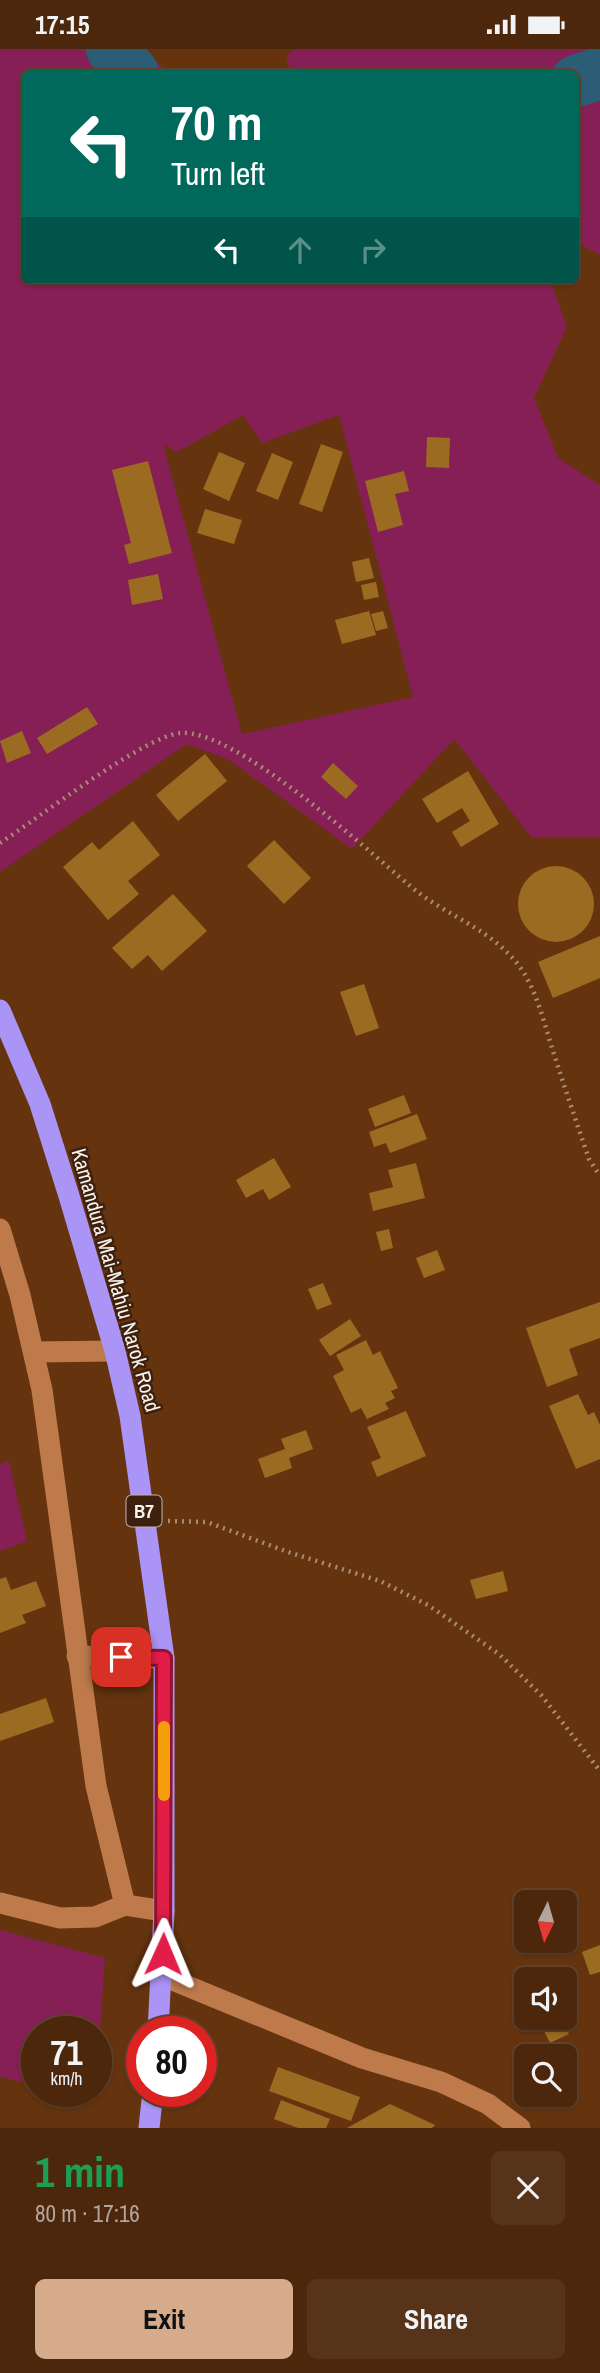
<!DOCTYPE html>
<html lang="en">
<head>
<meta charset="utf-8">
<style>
  :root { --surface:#4c270b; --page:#563319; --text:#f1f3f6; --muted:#b2a59d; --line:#63442c; --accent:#d6ab8b }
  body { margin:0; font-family:"Archivo Narrow",sans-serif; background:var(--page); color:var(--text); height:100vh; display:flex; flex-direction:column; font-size:26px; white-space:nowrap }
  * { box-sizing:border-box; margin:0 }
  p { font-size:23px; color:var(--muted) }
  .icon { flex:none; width:38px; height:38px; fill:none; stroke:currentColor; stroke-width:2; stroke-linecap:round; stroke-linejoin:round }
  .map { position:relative; height:2079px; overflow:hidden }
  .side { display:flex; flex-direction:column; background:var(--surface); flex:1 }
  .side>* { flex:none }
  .hud { position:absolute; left:21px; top:21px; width:558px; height:214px; border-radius:10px; box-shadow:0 2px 5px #0004,0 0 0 2px var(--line); background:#00695c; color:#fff; overflow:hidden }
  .needle { width:46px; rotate:185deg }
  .buttons { position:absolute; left:514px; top:1841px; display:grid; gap:14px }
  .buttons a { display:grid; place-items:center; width:63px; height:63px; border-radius:10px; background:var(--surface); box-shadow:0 2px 5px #0004,0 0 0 2px var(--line); font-size:35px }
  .speed { position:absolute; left:21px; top:1967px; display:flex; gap:14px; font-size:35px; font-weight:700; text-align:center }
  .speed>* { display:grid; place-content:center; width:91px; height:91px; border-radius:50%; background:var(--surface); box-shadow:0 2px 5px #0004,0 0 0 2px var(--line); line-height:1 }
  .speed small { font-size:18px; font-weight:400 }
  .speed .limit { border:10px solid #d22; background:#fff; color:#111 }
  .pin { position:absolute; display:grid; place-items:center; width:60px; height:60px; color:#fff; margin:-30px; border-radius:14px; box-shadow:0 4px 10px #0006 }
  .me { position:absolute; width:77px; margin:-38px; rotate:1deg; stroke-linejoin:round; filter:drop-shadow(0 0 5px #0008) }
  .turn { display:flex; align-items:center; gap:24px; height:147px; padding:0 35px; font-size:32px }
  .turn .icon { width:91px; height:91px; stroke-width:2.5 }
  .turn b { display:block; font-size:49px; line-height:60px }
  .lanes { display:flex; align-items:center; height:66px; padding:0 35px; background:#0003; justify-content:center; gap:35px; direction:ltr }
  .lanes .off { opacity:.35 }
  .round { display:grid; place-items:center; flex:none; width:74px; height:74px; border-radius:10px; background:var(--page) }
  .overview { display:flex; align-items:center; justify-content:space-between; height:119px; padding:0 35px }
  h1 { font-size:42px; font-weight:700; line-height:52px; color:#1e9e55 }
  .button { display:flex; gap:14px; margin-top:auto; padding:14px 35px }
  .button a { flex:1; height:80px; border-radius:10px; background:var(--accent); color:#111; font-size:28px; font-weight:700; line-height:80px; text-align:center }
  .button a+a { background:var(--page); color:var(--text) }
  .status { display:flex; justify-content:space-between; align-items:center; height:49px; padding:0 35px; background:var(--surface); direction:ltr }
  .status svg { height:19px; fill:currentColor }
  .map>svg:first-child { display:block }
  .green { fill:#861f55; fill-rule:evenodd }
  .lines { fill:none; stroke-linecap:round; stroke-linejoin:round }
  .river { stroke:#2c5d76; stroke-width:52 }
  .building { fill:#9c6b22 }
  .path { stroke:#aa8c76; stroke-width:4.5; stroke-dasharray:2 5; stroke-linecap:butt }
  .street { stroke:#bf7a4c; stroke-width:21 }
  .highway { stroke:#aa94f5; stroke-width:21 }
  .route-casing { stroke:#92132f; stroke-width:18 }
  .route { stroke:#e11d48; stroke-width:12 }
  .slow { stroke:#f59e0b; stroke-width:12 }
  .labels { text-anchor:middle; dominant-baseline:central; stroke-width:5; stroke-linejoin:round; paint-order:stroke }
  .shield { fill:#3d210e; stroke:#c1b3aa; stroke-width:2 }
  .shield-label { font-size:19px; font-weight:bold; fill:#faf2ed }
  .street-label { font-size:21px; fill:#faf2ed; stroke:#3d210e }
</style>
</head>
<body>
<div class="status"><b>17:15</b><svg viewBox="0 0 49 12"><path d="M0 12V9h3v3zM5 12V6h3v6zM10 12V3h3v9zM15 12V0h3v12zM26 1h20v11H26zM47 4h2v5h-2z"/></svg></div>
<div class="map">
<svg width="600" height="2079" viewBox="0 0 600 2079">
  <rect width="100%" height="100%" fill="#65340f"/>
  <g class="green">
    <path d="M0,0H143L169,24H24V231H550L567,278L534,349L558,409L600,436V788L532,789L454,690L352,800L229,711L187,695L0,823ZM243,366L262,394L339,366L413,648L242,685L163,395L177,403Z"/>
    <path d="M295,0H600V206L576,193V24H291L286,7Z"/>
    <path d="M9,1412L27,1492L0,1502V1415Z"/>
    <path d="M0,1881L105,1909L96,2039V1983H37V2036L0,2028Z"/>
  </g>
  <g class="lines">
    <g class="river">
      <path d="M112,0L133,24"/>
      <path d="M576,32L600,24"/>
    </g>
  </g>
  <g class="building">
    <path d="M427,388L450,389L449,419L426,418Z"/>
    <path d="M321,395L343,403L322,463L299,455Z"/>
    <path d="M219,403L245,414L229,452L203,440Z"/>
    <path d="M272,404L293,413L278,451L256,442Z"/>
    <path d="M148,412L172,504L129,515L124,496L131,494L112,421Z"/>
    <path d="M404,422L409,442L395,445L403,476L378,483L365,432Z"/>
    <path d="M205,460L242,471L234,495L197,484Z"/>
    <path d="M369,509L374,529L356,533L352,513Z"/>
    <path d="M158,525L163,550L132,556L128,531Z"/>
    <path d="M376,533L379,548L364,551L361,536Z"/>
    <path d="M369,562L376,586L342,595L335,571Z"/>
    <path d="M383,562L388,579L376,582L371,565Z"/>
    <path d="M87,658L98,675L47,705L37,689Z"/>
    <path d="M22,682L31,704L7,714L0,692Z"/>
    <path d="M205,705L227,732L178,772L156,746Z"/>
    <path d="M333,714L358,737L346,750L321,728Z"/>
    <path d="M468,722L499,775L461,798L452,783L470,772L462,759L437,774L422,750Z"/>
    <path d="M133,772L160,806L128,832L139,845L108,871L63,818L92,793L99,801Z"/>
    <path d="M274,791L311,829L284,855L247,817Z"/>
    <circle cx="556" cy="855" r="38"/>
    <path d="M173,845L207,882L162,922L148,906L132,920L112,899Z"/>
    <path d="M600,887V929L553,949L538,913Z"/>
    <path d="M364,935L379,979L356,987L340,943Z"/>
    <path d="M404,1046L411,1064L375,1078L368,1060Z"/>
    <path d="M417,1065L427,1090L390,1104L386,1094L374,1098L369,1083Z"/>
    <path d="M274,1109L291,1138L269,1151L263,1140L246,1149L236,1131Z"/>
    <path d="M416,1114L425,1149L373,1162L369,1144L393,1138L388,1121Z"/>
    <path d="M389,1180L393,1199L381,1202L376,1183Z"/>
    <path d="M437,1201L445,1221L424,1229L416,1209Z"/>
    <path d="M323,1234L332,1255L317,1261L308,1240Z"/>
    <path d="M600,1253V1289L569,1300L578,1326L547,1338L526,1279Z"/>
    <path d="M350,1270L361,1287L330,1307L319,1291Z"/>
    <path d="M366,1291L373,1306L380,1302L398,1339L391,1342L395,1349L385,1354L389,1360L367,1370L361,1359L351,1364L333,1327L344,1321L336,1306Z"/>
    <path d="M578,1345L588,1366L594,1363L600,1376V1410L576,1420L549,1357Z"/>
    <path d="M406,1362L426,1407L377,1428L371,1413L381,1409L367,1378Z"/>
    <path d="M306,1381L313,1400L289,1409L292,1419L265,1429L258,1410L285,1400L281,1390Z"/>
    <path d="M503,1522L508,1542L476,1550L470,1531Z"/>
    <path d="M6,1528L11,1541L36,1532L46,1557L22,1566L26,1574L0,1584V1530Z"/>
    <path d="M46,1649L54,1673L0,1692V1665Z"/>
    <path d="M600,1896V1923L590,1926L582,1903Z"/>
    <path d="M550,1969H561L569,1985L550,1994L540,1974Z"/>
    <path d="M278,2018L360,2048L351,2072L269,2042Z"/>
    <path d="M281,2051L330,2070L326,2079H298L274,2070Z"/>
    <path d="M390,2055L435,2076L432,2079H347Z"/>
  </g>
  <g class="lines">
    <g class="path">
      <path d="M0,794C37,770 143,688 180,684C234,679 365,799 409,836C446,868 493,879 522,921C538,945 545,978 554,1005C565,1040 577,1075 589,1110L600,1127"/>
      <path d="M168,1472L207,1473L288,1503L380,1532L428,1556L499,1605L542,1647L600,1722"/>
    </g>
    <g class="street">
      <path d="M0,1180L20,1246L42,1341L96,1737L125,1856"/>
      <path d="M34,1303L115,1302"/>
      <path d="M77,1607L164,1609"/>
      <path d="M0,1854L60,1869L95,1868L125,1856L164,1862"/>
      <path d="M163,1927L362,2009L441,2033L488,2055L520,2079"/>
    </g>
    <g class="highway">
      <path d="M0,961L40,1055L69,1147L115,1302L130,1367L164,1609V1862L158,1983"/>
      <path d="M149,2079L153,2042"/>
    </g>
  </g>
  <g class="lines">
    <defs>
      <path id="route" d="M121,1608L164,1609L163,1905"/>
    </defs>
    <use href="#route" class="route-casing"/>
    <use href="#route" class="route"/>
    <path class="slow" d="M164,1678V1746"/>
  </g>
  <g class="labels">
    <rect class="shield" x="126.5" y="1446.5" width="35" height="31" rx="5"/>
    <g class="shield-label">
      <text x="144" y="1462">B7</text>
    </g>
    <g class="street-label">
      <text transform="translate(116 1231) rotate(74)">Kamandura Mai-Mahiu Narok Road</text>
    </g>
  </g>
</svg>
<div class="buttons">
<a><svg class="needle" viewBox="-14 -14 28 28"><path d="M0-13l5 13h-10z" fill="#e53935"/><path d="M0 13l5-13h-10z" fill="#b2a59d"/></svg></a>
<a><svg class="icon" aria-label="sound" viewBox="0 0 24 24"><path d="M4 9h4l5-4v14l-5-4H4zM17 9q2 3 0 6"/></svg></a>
<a><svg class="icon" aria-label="search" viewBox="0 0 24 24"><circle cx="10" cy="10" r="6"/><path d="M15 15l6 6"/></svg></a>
</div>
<div class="speed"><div>71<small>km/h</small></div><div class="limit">80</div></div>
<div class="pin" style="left:121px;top:1608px;background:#d93025"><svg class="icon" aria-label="arrive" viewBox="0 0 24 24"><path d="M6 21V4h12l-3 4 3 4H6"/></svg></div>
<svg class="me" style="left:163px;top:1905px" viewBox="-20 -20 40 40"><path d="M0-17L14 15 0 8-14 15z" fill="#e11d48" stroke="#fff" stroke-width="4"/></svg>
<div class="hud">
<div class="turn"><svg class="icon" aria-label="left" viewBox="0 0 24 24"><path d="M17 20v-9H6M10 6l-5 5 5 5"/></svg><div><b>70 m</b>Turn left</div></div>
<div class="lanes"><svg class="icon" aria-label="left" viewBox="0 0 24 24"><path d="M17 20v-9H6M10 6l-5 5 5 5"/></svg><svg class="icon off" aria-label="ahead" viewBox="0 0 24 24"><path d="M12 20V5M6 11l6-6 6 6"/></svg><svg class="icon off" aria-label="right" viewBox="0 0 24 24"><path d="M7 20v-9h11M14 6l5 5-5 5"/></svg></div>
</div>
</div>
<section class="side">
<div class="overview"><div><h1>1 min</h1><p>80 m · 17:16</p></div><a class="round"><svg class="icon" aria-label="close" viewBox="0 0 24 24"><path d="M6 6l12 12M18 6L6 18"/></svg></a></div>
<div class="button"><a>Exit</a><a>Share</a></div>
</section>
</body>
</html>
